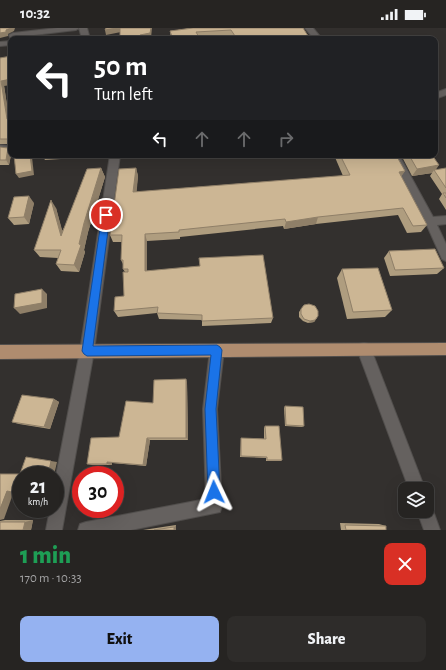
<!DOCTYPE html>
<html lang="en">
<head>
<meta charset="utf-8">
<style>
  :root { --surface:#262422; --page:#2e2c2a; --text:#f1f3f6; --muted:#a4a4a5; --line:#424140; --accent:#95b2f1 }
  body { margin:0; font-family:"Alegreya Sans",sans-serif; background:var(--page); color:var(--text); height:100vh; display:flex; flex-direction:column; font-size:15px; white-space:nowrap }
  * { box-sizing:border-box; margin:0 }
  p { font-size:13px; color:var(--muted) }
  .icon { flex:none; width:22px; height:22px; fill:none; stroke:currentColor; stroke-width:2; stroke-linecap:round; stroke-linejoin:round }
  .map { position:relative; height:502px; overflow:hidden }
  .panel { display:flex; flex-direction:column; background:var(--surface); flex:1 }
  .panel>* { flex:none }
  .guide { position:absolute; left:8px; top:8px; width:430px; height:122px; border-radius:8px; box-shadow:0 4px 16px #0002,0 0 0 1px var(--line); background:#202124; color:#fff; overflow:hidden }
  .fabs { position:absolute; left:398px; top:454px; display:grid; gap:8px }
  .fabs a { display:grid; place-items:center; width:36px; height:36px; border-radius:8px; background:var(--surface); box-shadow:0 4px 16px #0002,0 0 0 1px var(--line); font-size:20px }
  .speed { position:absolute; left:12px; top:438px; display:flex; gap:8px; font-size:20px; font-weight:700; text-align:center }
  .speed>* { display:grid; place-content:center; width:52px; height:52px; border-radius:50%; background:var(--surface); box-shadow:0 4px 16px #0002,0 0 0 1px var(--line); line-height:1 }
  .speed small { font-size:10px; font-weight:400 }
  .speed .limit { border:6px solid #d22; background:#fff; color:#111 }
  .pin { position:absolute; display:grid; place-items:center; width:34px; height:34px; color:#fff; margin:-17px; border:2px solid #fff; border-radius:50%; box-shadow:0 1px 4px #0007 }
  .me { position:absolute; width:44px; margin:-22px; rotate:358deg; stroke-linejoin:round; filter:drop-shadow(0 0 3px #0008) }
  .turn { display:flex; align-items:center; gap:14px; height:84px; padding:0 20px; font-size:18px }
  .turn .icon { width:52px; height:52px; stroke-width:2.5 }
  .turn b { display:block; font-size:28px; line-height:34px }
  .lanes { display:flex; align-items:center; height:38px; padding:0 20px; background:#0003; justify-content:center; gap:20px; direction:ltr }
  .lanes .off { opacity:.35 }
  .round { display:grid; place-items:center; flex:none; width:42px; height:42px; border-radius:8px; background:var(--page) }
  .overview { display:flex; align-items:center; justify-content:space-between; height:68px; padding:0 20px }
  h1 { font-size:24px; font-weight:800; line-height:30px; color:#1e9e55 }
  .action { display:flex; gap:8px; margin-top:auto; padding:8px 20px }
  .action a { flex:1; height:46px; border-radius:8px; background:var(--accent); color:#111; font-size:16px; font-weight:800; line-height:46px; text-align:center }
  .action a+a { background:var(--page); color:var(--text) }
  .status { display:flex; justify-content:space-between; align-items:center; height:28px; padding:0 20px; background:var(--surface); direction:ltr }
  .status svg { height:11px; fill:currentColor }
  .map>svg:first-child { display:block }
  .lines { fill:none; stroke-linecap:round; stroke-linejoin:round }
  .minor-casing { stroke:#514e4c; stroke-width:2 }
  .major-casing { stroke:#514e4c; stroke-width:2 }
  .minor { fill:#65615f; fill-rule:evenodd }
  .major { fill:#af8c6f; fill-rule:evenodd }
  .wall { fill:#af9d7f }
  .shaded-wall { fill:#8f7f68 }
  .building { fill:#ccb694; stroke:#8f7f68 }
  .route { fill:#1a73e8; stroke:#114b97 }
</style>
</head>
<body>
<div class="status"><b>10:32</b><svg viewBox="0 0 49 12"><path d="M0 12V9h3v3zM5 12V6h3v6zM10 12V3h3v9zM15 12V0h3v12zM26 1h20v11H26zM47 4h2v5h-2z"/></svg></div>
<div class="map">
<svg width="446" height="502" viewBox="0 0 446 502">
  <rect width="100%" height="100%" fill="#33302e"/>
  <g class="lines">
    <defs>
      <g id="minor">
        <path d="M57,0H87L90,11H82L79,0L76,2L17,9L18,11L11,12L9,7L13,5Z"/>
        <path d="M305,0H313L322,11H314Z"/>
        <path d="M11,13V17L0,18V14Z"/>
        <path d="M446,61V67L435,71V65Z"/>
        <path d="M0,117L11,118V124L0,123Z"/>
        <path d="M110,127H120L94,323L62,502H46L50,481H55V453L80,323Z"/>
        <path d="M389,127H399L433,189L446,188V196L437,197L446,216V233L442,231L425,193Z"/>
        <path d="M364,315L369,316L371,321L425,461H409L357,321L359,316Z"/>
        <path d="M217,316L222,317L224,322L217,381L222,478L220,484L131,502H78L80,496L86,494L206,471L203,381L210,322L212,317Z"/>
        <path d="M427,476L431,477L440,502H424L417,483H427Z"/>
      </g>
      <path id="major" d="M446,315V327L0,331V317Z"/>
    </defs>
    <use href="#minor" class="minor-casing"/>
    <use href="#major" class="major-casing"/>
    <use href="#minor" class="minor"/>
    <use href="#major" class="major"/>
  </g>
  <g class="wall">
    <path d="M191,0H303L310,11H232L231,10L213,11H171L170,3Z"/>
    <path d="M0,30L9,91L10,116H0Z"/>
    <path d="M0,119L8,120L11,124V127L9,137H0Z"/>
    <path d="M42,127H109L108,128L45,132Z"/>
    <path d="M334,127H396L405,143L401,148L427,197L421,204L407,205L398,187L316,196L284,201L283,198L180,209V211L147,213V243L273,290L271,295L202,298V292L159,291L157,285L118,289L114,283L124,268L125,244L123,241V236L121,232L122,214H113L110,207L136,140L138,148L136,164L343,148Z"/>
    <path d="M401,127H432L436,142L446,140V182L439,171L442,166L430,148L432,145L412,148Z"/>
    <path d="M101,140L105,149L88,204L84,222L85,224L79,244L61,243L56,236L58,230L40,229L34,222L56,180L62,203Z"/>
    <path d="M34,175L29,196L14,197L8,190Z"/>
    <path d="M389,223L444,240L437,246L390,248L384,230Z"/>
    <path d="M342,241L392,282L385,289L347,291L337,250Z"/>
    <path d="M301,281L317,290L314,294L308,295L303,293L299,289V284Z"/>
    <path d="M186,351L187,355L188,412H150L146,438L112,435V437H92L87,436L119,409L153,375Z"/>
    <path d="M54,371L59,374L50,401L19,396L12,394Z"/>
    <path d="M285,378L304,398L302,399L285,398L284,380Z"/>
    <path d="M265,398L282,432L281,433H266V430L240,429L241,410L264,411V400Z"/>
    <path d="M5,492H33L31,502H0V493Z"/>
    <path d="M340,495L379,496L386,498V502H341Z"/>
    <path d="M176,497V502H143Z"/>
  </g>
  <g class="shaded-wall">
    <path d="M11,0H15L14,3L8,6V8L0,10V5Z"/>
    <path d="M117,0H120L121,4L106,7L105,2Z"/>
    <path d="M151,0H152L151,10L140,11V7Z"/>
    <path d="M11,51V57L4,58L10,96L7,91L1,53Z"/>
    <path d="M11,107V118L9,115Z"/>
    <path d="M8,120L11,124V127L9,137L6,132Z"/>
    <path d="M30,127L32,129L34,147L19,150L16,146Z"/>
    <path d="M439,137L435,143L434,142L432,145L412,148L417,141Z"/>
    <path d="M101,140L105,149L88,204L84,222L85,224L79,244L74,237L84,195Z"/>
    <path d="M136,140L138,148L136,172L133,164Z"/>
    <path d="M405,143L400,150L399,144Z"/>
    <path d="M29,168L34,175L29,196L24,189Z"/>
    <path d="M51,172L56,180L66,216L61,208Z"/>
    <path d="M318,189L316,196L284,201L286,194Z"/>
    <path d="M145,206L147,213V249L145,243Z"/>
    <path d="M42,261L47,266V280L20,286L14,280Z"/>
    <path d="M318,288L314,294L308,295L310,293Z"/>
    <path d="M186,351L187,355L188,412L186,410Z"/>
    <path d="M54,371L59,374L50,401L44,399Z"/>
    <path d="M147,410L150,412L146,438L143,437Z"/>
    <path d="M51,433L57,434L54,447H48Z"/>
    <path d="M107,434L112,435V437L107,436Z"/>
    <path d="M7,463H14L4,491L0,492V481Z"/>
    <path d="M33,492L31,502H23L25,494Z"/>
    <path d="M176,497V502H174V499Z"/>
  </g>
  <g class="building">
    <path d="M0,0H11L6,2V4L0,5Z"/>
    <path d="M106,0H117L105,2Z"/>
    <path d="M120,0H151L150,5L140,7L141,11H120Z"/>
    <path d="M193,0H303L310,11H237L231,2L196,4L200,11H173L170,3Z"/>
    <path d="M11,28V51L1,53L7,91L11,90V107L9,115L8,111H0V30Z"/>
    <path d="M0,119L8,120L6,132H0Z"/>
    <path d="M14,127H30L32,143L16,146Z"/>
    <path d="M340,127H396L405,143L399,144L427,197L413,198L403,180L318,189L286,194L285,191L179,202V204L145,206V243L200,238L199,230L263,227L273,290L202,293V287L157,285L158,279L114,283L115,269L124,268L123,244H128V241H123V232H121L122,207H110L119,141L136,140L133,164L350,147Z"/>
    <path d="M409,127H432L439,137L417,141Z"/>
    <path d="M101,140L84,195L79,216L81,217L74,237L56,236L61,222H34L51,172L61,208L87,141Z"/>
    <path d="M446,140V160L434,142Z"/>
    <path d="M443,165H446V170Z"/>
    <path d="M29,168L24,189L8,190L14,169Z"/>
    <path d="M435,221L444,240L395,242L389,223Z"/>
    <path d="M378,240L392,282L353,284L342,241Z"/>
    <path d="M42,261V275L14,280L15,266Z"/>
    <path d="M309,276L315,278L318,283V288L315,292L310,293L304,291L301,286V281L304,277Z"/>
    <path d="M186,351V410H147L143,437L107,434V436H87L91,410L119,409L126,373L153,375L154,352Z"/>
    <path d="M22,367L54,371L44,399L12,394Z"/>
    <path d="M285,378L303,379L304,398L286,397Z"/>
    <path d="M265,398H279L282,432H267V429L241,428V410L266,411Z"/>
    <path d="M26,429L51,433L48,447H21V466L7,463L0,481V446H20Z"/>
    <path d="M0,494H25L23,502H0Z"/>
    <path d="M345,497L386,498V502H346Z"/>
    <path d="M174,499V502H154Z"/>
  </g>
  <path class="route" d="M106,184L110,187L93,318L217,317L220,319L222,322L216,381L220,464L218,469L214,471L209,469L208,464L205,381L211,327L87,328L84,326L82,323L102,187Z"/>
</svg>
<div class="fabs">
<a><svg class="icon" aria-label="layers" viewBox="0 0 24 24"><path d="M12 4l9 5-9 5-9-5zM3 14l9 5 9-5"/></svg></a>
</div>
<div class="speed"><div>21<small>km/h</small></div><div class="limit">30</div></div>
<div class="pin" style="left:106px;top:187px;background:#d93025"><svg class="icon" aria-label="arrive" viewBox="0 0 24 24"><path d="M6 21V4h12l-3 4 3 4H6"/></svg></div>
<svg class="me" style="left:214px;top:464px" viewBox="-20 -20 40 40"><path d="M0-17L14 15 0 8-14 15z" fill="#1a73e8" stroke="#fff" stroke-width="4"/></svg>
<div class="guide">
<div class="turn"><svg class="icon" aria-label="left" viewBox="0 0 24 24"><path d="M17 20v-9H6M10 6l-5 5 5 5"/></svg><div><b>50 m</b>Turn left</div></div>
<div class="lanes"><svg class="icon" aria-label="left" viewBox="0 0 24 24"><path d="M17 20v-9H6M10 6l-5 5 5 5"/></svg><svg class="icon off" aria-label="ahead" viewBox="0 0 24 24"><path d="M12 20V5M6 11l6-6 6 6"/></svg><svg class="icon off" aria-label="ahead" viewBox="0 0 24 24"><path d="M12 20V5M6 11l6-6 6 6"/></svg><svg class="icon off" aria-label="right" viewBox="0 0 24 24"><path d="M7 20v-9h11M14 6l5 5-5 5"/></svg></div>
</div>
</div>
<section class="panel">
<div class="overview"><div><h1>1 min</h1><p>170 m · 10:33</p></div><a class="round" style="background:#d93025;color:#fff"><svg class="icon" aria-label="close" viewBox="0 0 24 24"><path d="M6 6l12 12M18 6L6 18"/></svg></a></div>
<div class="action"><a>Exit</a><a>Share</a></div>
</section>
</body>
</html>
